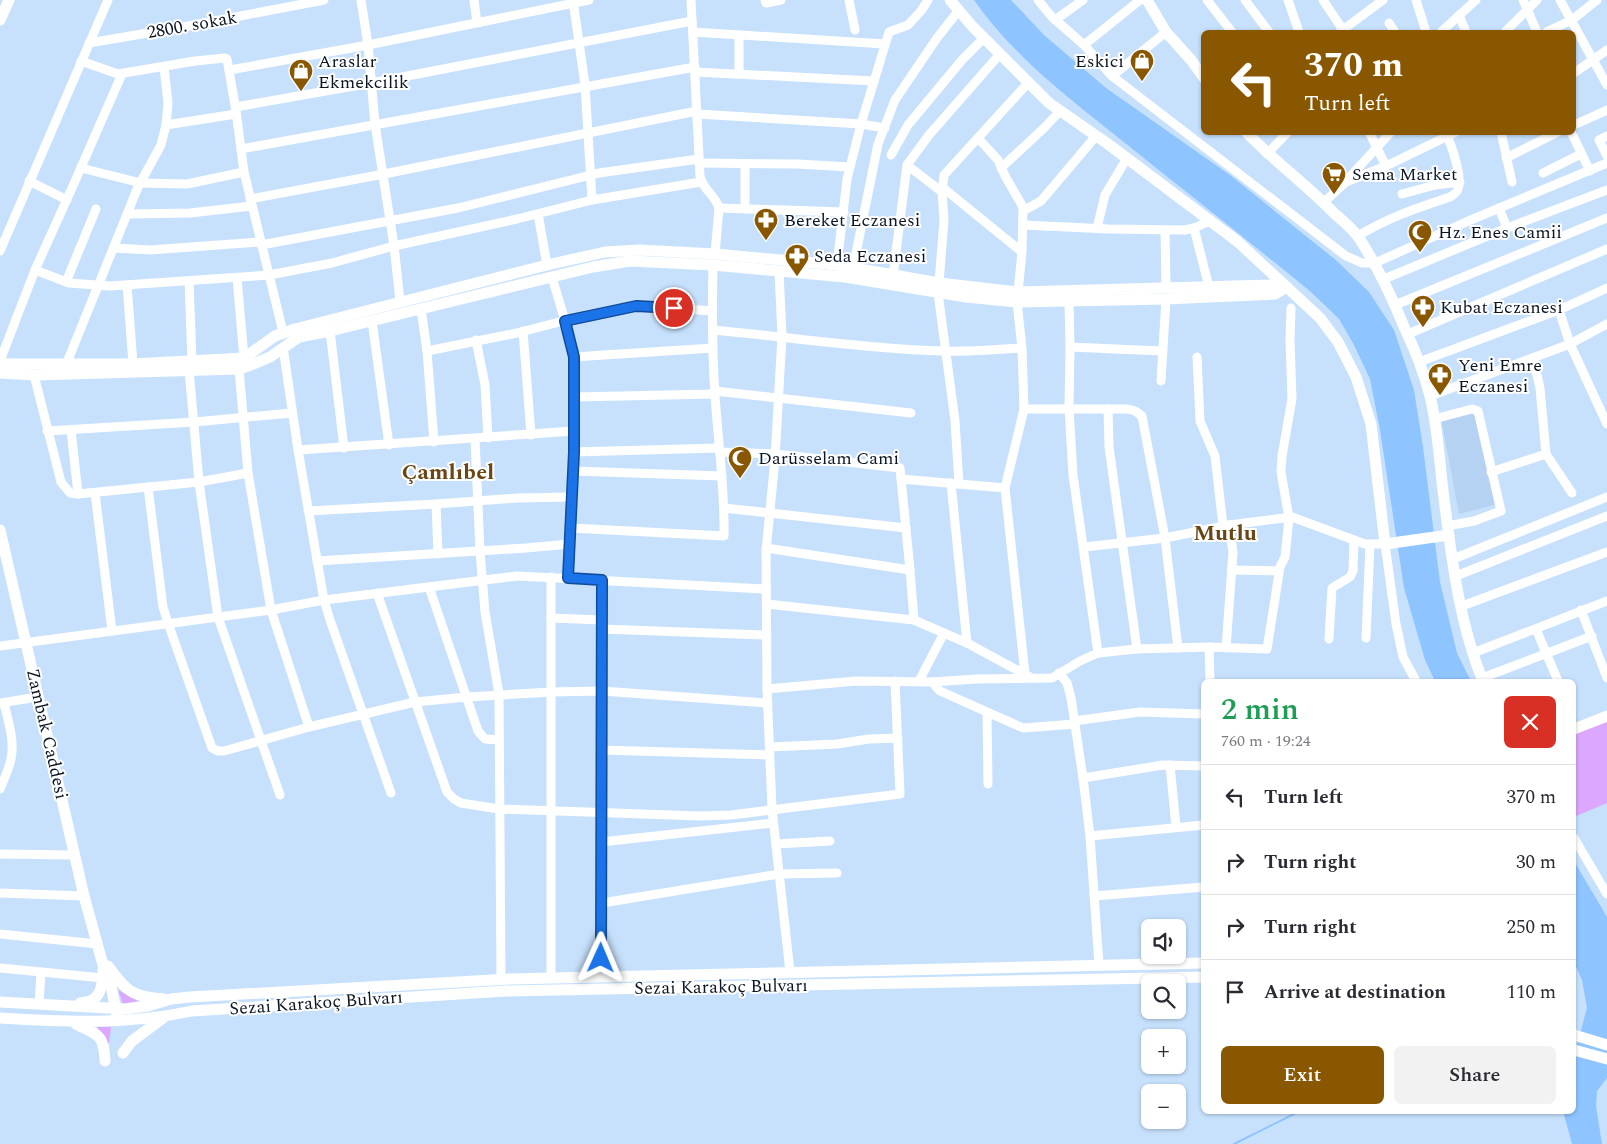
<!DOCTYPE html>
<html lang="en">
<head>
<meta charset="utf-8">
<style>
  :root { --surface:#fff; --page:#f2f2f3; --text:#2b2b33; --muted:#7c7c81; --line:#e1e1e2; --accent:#895700 }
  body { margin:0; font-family:Spectral,serif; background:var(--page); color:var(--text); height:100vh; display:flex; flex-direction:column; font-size:19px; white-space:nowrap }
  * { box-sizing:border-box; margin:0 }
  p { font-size:16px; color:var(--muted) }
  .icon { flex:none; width:28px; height:28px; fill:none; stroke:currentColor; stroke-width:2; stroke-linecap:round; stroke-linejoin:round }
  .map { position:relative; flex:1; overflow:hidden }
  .side { position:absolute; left:1201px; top:679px; width:375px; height:435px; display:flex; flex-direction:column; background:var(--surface); border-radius:8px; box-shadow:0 1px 4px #0004 }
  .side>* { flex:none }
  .hud { position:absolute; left:1201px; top:30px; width:375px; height:105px; border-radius:8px; box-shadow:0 1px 4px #0004; background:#895700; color:#fff; overflow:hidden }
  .fabs { position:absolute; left:1141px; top:919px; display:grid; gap:10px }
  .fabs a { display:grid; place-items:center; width:45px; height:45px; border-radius:8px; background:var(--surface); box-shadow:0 1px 4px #0004; font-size:25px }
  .pin { position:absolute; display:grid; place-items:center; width:42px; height:42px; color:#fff; margin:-21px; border:2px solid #fff; border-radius:50%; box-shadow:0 1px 5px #0007 }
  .me { position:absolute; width:55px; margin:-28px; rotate:1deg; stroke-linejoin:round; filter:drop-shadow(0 0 4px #0008) }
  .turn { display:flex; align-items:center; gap:18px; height:105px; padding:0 20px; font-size:22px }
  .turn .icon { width:65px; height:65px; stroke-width:2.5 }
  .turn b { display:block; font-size:35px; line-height:42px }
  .round { display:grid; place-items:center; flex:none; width:52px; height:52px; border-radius:8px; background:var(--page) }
  .overview { display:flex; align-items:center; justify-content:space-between; height:85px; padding:0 20px }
  h1 { font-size:30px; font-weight:600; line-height:38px; color:#1e9e55 }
  .cta { display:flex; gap:10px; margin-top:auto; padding:10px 20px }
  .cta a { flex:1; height:58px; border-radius:8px; background:var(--accent); color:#fff; font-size:20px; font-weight:600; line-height:58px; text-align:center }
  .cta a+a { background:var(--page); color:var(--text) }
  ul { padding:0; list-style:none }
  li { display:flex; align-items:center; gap:15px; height:65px; padding:0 20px; border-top:1px solid var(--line) }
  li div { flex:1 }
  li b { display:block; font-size:19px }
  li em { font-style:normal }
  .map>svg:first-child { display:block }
  .built { fill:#b6d2f3 }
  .green { fill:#dba7ff }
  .water { fill:#8ec4ff }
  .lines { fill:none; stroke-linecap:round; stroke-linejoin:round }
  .stream { stroke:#8ec4ff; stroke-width:2 }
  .minor { stroke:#fff; stroke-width:9 }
  .major { stroke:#fff; stroke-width:11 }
  .route-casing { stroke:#114b97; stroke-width:12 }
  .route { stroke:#1a73e8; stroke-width:9 }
  .labels { text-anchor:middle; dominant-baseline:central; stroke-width:4; stroke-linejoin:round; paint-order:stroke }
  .street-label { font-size:18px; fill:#0b1622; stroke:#fff }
  .poi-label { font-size:18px; fill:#0b1622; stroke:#fff; text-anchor:start }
  .district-label { font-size:22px; font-weight:bold; fill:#694614; stroke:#fff }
</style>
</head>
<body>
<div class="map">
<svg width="1607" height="1144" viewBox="0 0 1607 1144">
  <rect width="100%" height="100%" fill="#c7e1fd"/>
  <path class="built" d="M1474,411L1498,504L1459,514L1441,418Z"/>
  <g class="green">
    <path d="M1607,721V803L1574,817V733Z"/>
    <path d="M118,990L138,1001L123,1004Z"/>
    <path d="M97,1027H111L109,1043H108Z"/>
  </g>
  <g class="water">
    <path d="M974,0H1011L1044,35L1106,88L1230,175L1337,261L1369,292L1394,330L1414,390L1423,447L1440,582L1457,653L1471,681H1435L1425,660L1404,588L1380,430L1370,379L1354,345L1339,319L1311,292C1251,243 1190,195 1130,147C1075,103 1015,59 974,0Z"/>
    <path d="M1574,861L1607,917V1078L1597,1091L1596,1106L1602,1144H1572L1563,1111H1574V1055L1587,1008L1582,980L1574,962Z"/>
  </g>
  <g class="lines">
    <path class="stream" d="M1234,1144L1300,1111"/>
    <g class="minor">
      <path d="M361,0L368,45L375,124L394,246L400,301"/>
      <path d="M474,0L477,23"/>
      <path d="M573,0L585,85L592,200"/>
      <path d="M691,0L700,176C703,191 715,194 719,208L715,254"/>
      <path d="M765,0L766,3L781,0"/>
      <path d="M849,0L855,30"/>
      <path d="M1038,0L1051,16L1084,45L1112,76L1346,256L1362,263H1375L1466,222L1607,163"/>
      <path d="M1207,0L1232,32"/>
      <path d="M1245,0L1269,32"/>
      <path d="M1288,0L1299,32"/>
      <path d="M1323,0L1343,30"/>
      <path d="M1416,0L1426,32"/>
      <path d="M1523,0L1537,32"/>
      <path d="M1560,0L1607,85"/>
      <path d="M1459,15L1466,32"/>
      <path d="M1055,20L1083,0"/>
      <path d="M1389,23L1395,32"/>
      <path d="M693,32L885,44"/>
      <path d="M1340,32L1383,0"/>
      <path d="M1441,32L1476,0"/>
      <path d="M1505,32L1537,0"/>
      <path d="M1546,32L1572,20L1597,0"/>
      <path d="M89,43L183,27L324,0"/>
      <path d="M1084,45L1140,0"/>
      <path d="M81,61L118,74L195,61L225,58L227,59L236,111L244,172L283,332"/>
      <path d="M230,70L368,45L589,0"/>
      <path d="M695,72L874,81"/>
      <path d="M1574,73L1607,50"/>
      <path d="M739,74V35"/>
      <path d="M1112,76L1166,32"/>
      <path d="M236,107L371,83L692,21"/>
      <path d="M697,114L861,124L885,128"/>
      <path d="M166,125L236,114"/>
      <path d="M1574,125L1607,110"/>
      <path d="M1369,132L1386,166"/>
      <path d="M1501,132L1512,182"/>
      <path d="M1571,132L1590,171"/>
      <path d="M1607,136L1599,140L1607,156"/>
      <path d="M978,138L998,160L1005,176L1023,207L1022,252L1018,292"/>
      <path d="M241,149L695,67"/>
      <path d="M1267,154L1288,132"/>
      <path d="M891,155L908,125L962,60L984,38"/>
      <path d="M1506,158L1558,132"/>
      <path d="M699,163L798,164L850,167"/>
      <path d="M745,164V209"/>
      <path d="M907,165L942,192"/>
      <path d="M81,168L141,183L187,184L244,172"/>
      <path d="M1001,168L1044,128L1060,111"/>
      <path d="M1543,173L1581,154"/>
      <path d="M1347,180L1391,132"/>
      <path d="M29,181L67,200"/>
      <path d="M942,187L1022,252"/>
      <path d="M1402,194L1435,185L1460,182"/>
      <path d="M250,199L384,174L697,111"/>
      <path d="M1324,202L1346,182L1386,166L1456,132"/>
      <path d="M719,208L844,212"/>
      <path d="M1499,208L1507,228"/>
      <path d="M1023,211L1041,201L1096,136"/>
      <path d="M128,214L190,213L252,206"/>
      <path d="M538,214L547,265"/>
      <path d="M1023,225L1109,229L1185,230L1194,228L1210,221"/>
      <path d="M1097,228L1105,195L1127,158"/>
      <path d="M1194,228L1209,287"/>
      <path d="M1165,230L1166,288"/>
      <path d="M1358,236C1387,218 1417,208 1450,197C1453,195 1457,193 1458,189C1463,178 1451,143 1445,132"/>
      <path d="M261,245L458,208L599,173L699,159"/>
      <path d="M114,248L150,250L260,242"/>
      <path d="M0,251L108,0"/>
      <path d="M837,265L847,179L861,124L889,32L908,25L921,11L928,0"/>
      <path d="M853,268L878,144L895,100L937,38L959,10"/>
      <path d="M35,270L69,283L110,286L269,275L332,263L394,246L517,219L592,200L701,182"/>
      <path d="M779,271L782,336L775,459L766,551L767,689L772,809L790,972"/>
      <path d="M893,276L907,165L929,135L1000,54"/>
      <path d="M552,277L565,321L573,357L574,452L568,578"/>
      <path d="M237,278L244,358"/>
      <path d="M1384,279L1507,228L1607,190"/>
      <path d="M189,281L192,362"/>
      <path d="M66,282L96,209"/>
      <path d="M939,283L944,220L942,192L944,175L1028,83"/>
      <path d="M127,285L133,364"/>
      <path d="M938,293L955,421L959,484"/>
      <path d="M1017,302L1022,348L1024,409H1128L1135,411L1142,416L1165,538L1178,648"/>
      <path d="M1069,302L1070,347L1069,408L1073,475L1098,653"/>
      <path d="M1395,305L1607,218"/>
      <path d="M421,309L427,351L434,442"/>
      <path d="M1559,310L1570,344L1607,424"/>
      <path d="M372,321L389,445"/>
      <path d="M713,330C790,337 868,349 946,351C971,352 997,349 1022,348"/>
      <path d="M330,331L344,448"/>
      <path d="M523,331L531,435"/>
      <path d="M1408,334L1607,249"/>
      <path d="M476,340L485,385L488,438"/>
      <path d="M283,347L298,450L324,600L330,620L391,793"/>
      <path d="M1070,347L1162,351"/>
      <path d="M427,351L517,333L586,315L636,305L712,311"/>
      <path d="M573,357L713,348"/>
      <path d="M1197,357L1200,421L1215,456L1223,526"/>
      <path d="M1533,358L1540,388L1546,454L1572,493"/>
      <path d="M0,361L35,270L72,188L122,74"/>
      <path d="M1419,362L1559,310L1607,288"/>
      <path d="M66,365L138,187L161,145L166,125L168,103L164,67"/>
      <path d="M239,369L248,473L271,610L309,727"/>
      <path d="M189,370L199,482L218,617L280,795"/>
      <path d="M34,375L61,482L70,493L78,494L199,482L248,473"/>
      <path d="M1161,381L1166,299"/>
      <path d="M715,391L911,413"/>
      <path d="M1430,396L1570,344L1607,324"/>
      <path d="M574,397L715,394"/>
      <path d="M1024,409L1005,488L1025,674"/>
      <path d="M1108,409L1109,447L1137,649"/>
      <path d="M1434,419L1472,409L1478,411L1501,511L1474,521L1447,526"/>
      <path d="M71,430L78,494"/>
      <path d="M47,431L194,422L292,413"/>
      <path d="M475,439L480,551L485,612L499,694L501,979"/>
      <path d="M298,450L574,431"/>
      <path d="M574,452L719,448"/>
      <path d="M720,452L775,454L900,468L910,570L766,548"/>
      <path d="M573,471L722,476"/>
      <path d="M1491,472L1546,454"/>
      <path d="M901,479L1005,488"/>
      <path d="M951,483L967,643"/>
      <path d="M148,487L163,607L168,623L212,748L218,751H224L309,727L415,702L467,697L551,692L602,691L768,703"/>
      <path d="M95,493L112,631"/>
      <path d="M436,504L438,554"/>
      <path d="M724,508L906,528"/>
      <path d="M308,511L436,504L518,498L573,497"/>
      <path d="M571,528L724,536C725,489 718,442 715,395C712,352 712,309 713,265"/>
      <path d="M1084,547L1165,538L1229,525L1292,517L1365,544H1385L1396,624L1403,657L1416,681"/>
      <path d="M1453,559L1607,497"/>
      <path d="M317,561L526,548L570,544"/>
      <path d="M910,570L914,620"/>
      <path d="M1231,570L1279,571"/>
      <path d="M1456,576L1607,516"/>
      <path d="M429,587L478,731L485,739L499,740"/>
      <path d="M377,593L447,792L454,799L461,803L499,809L700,816L731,815L900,794L895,681"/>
      <path d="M767,604L914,620L967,643L1030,677"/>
      <path d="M1462,606L1607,552"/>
      <path d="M1581,610L1607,678"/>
      <path d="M551,618L602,620"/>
      <path d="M602,629L767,635"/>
      <path d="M1536,629L1558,681"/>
      <path d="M1366,638L1370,544"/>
      <path d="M1329,639L1332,588L1350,577L1353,571L1354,540"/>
      <path d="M0,646L271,610L324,600L517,576L766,589"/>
      <path d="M1209,647L1210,681"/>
      <path d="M1226,648L1233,552L1229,525"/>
      <path d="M1473,653L1607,601"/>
      <path d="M1059,673L1067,683L1071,698L1083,778L1090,836L1099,965"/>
      <path d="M1482,678L1592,636"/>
      <path d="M919,681L944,633"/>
      <path d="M932,682L940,691L1023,728L1075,724"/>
      <path d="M767,689L856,681L932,682L976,679L1052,678L1080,661L1098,653L1137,649L1209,647L1267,649L1280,567L1285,557L1289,518L1281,472L1282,456L1292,399L1290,340L1291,308"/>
      <path d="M0,703L38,697"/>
      <path d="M987,713L988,784"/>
      <path d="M1074,721L1140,712L1204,714"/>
      <path d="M770,747L837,744L869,739L898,738"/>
      <path d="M601,750L770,755"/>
      <path d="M1170,765L1176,827"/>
      <path d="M1083,778L1163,765L1204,766"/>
      <path d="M0,789C4,779 9,769 11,759C15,740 8,721 4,703"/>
      <path d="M1090,836L1204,825"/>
      <path d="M1574,838L1607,894"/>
      <path d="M601,842L773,823"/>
      <path d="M776,844L830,841"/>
      <path d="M0,854L75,855"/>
      <path d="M0,893L84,896"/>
      <path d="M1094,896L1204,887"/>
      <path d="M602,903L779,874L837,873"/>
      <path d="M0,934L98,944"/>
      <path d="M0,968L103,978"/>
      <path d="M601,977L602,580"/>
      <path d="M551,978V577"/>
      <path d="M39,1004L41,972"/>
    </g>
    <g class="major">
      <path d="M950,0L972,26L1049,103L1108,144L1237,241L1320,318L1338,342L1356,377L1371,424L1385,544L1449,535"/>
      <path d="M1147,0L1166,32L1192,61L1204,78"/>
      <path d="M0,20L9,0"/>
      <path d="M1246,132C1274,161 1307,185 1335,214C1343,221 1353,229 1359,238C1378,267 1392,297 1405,329C1415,350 1424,373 1430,396C1437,424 1439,454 1442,482C1450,547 1458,621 1483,681"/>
      <path d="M0,364H133L244,358L275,336L295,329L547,265L605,252L639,250L715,254L837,265L939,283L1018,292L1271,285L1279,280"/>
      <path d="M0,373L34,375L239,369L251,365L270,357L299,337L330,331L593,267L630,261L713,265L845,277L966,297L1017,302L1166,299L1275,294L1287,287"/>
      <path d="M0,530L84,896L103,965L110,981L117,1015"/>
      <path d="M1574,729L1607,716"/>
      <path d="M108,966C126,991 132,997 164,999"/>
      <path d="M0,1002L125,1009L148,1006L171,999L190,997L510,979L1204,963"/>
      <path d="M80,1003C84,1002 89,1002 92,1000C102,995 103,980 103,970"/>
      <path d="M0,1018C65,1022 128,1025 192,1011L506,991L1204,977"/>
      <path d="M76,1024C98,1035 104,1034 105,1061"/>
      <path d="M1574,1035L1607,1045"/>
      <path d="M1574,1050L1607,1059"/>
      <path d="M123,1053L132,1041L163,1018"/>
    </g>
  </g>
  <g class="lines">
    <defs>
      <path id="route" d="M601,958L602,580L568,578L574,452V357L565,321L636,306L674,308"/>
    </defs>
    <use href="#route" class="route-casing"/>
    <use href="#route" class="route"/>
  </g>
  <defs>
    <symbol id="shop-pin" viewBox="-11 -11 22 30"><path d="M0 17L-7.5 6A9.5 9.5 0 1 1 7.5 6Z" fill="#895700" stroke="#fff"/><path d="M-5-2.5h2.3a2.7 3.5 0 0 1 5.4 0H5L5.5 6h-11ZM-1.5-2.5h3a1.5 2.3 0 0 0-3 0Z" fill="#fff"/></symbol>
    <symbol id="supermarket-pin" viewBox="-11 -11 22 30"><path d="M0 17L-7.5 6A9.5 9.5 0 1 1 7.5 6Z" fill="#895700" stroke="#fff"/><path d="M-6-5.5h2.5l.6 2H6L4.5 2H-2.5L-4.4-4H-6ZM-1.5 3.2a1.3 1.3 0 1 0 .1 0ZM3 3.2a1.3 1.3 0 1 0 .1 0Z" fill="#fff"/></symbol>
    <symbol id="pharmacy-pin" viewBox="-11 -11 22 30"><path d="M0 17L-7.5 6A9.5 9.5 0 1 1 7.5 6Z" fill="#895700" stroke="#fff"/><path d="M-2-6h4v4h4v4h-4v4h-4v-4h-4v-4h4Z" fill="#fff"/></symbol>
    <symbol id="mosque-pin" viewBox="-11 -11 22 30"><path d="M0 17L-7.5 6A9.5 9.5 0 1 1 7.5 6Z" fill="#895700" stroke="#fff"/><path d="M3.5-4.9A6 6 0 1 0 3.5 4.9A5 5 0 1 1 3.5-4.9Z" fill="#fff"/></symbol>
  </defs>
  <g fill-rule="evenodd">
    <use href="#shop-pin" x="1128" y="47" width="28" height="38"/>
    <use href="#shop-pin" x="287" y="57" width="28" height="38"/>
    <use href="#supermarket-pin" x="1320" y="160" width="28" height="38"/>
    <use href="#pharmacy-pin" x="752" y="206" width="28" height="38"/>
    <use href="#mosque-pin" x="1406" y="218" width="28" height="38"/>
    <use href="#pharmacy-pin" x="783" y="242" width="28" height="38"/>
    <use href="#pharmacy-pin" x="1409" y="293" width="28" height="38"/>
    <use href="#pharmacy-pin" x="1426" y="361" width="28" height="38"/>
    <use href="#mosque-pin" x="726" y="444" width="28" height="38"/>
  </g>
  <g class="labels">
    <g class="street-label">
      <text transform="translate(192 25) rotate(-10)">2800. sokak</text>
      <text transform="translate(47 734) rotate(77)">Zambak Caddesi</text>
      <text transform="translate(721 987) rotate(-1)">Sezai Karakoç Bulvarı</text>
      <text transform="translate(316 1003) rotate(-4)">Sezai Karakoç Bulvarı</text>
    </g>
    <g class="poi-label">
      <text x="318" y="61">Araslar<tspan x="318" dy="21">Ekmekcilik</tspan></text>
      <text x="1124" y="61" text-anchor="end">Eskici</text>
      <text x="1352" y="174">Sema Market</text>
      <text x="784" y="220">Bereket Eczanesi</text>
      <text x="1438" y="232">Hz. Enes Camii</text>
      <text x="814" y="256">Seda Eczanesi</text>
      <text x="1440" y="307">Kubat Eczanesi</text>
      <text x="1458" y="365">Yeni Emre<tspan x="1458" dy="21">Eczanesi</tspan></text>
      <text x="758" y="458">Darüsselam Cami</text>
    </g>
    <g class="district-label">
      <text x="448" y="472">Çamlıbel</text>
      <text x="1225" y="533">Mutlu</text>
    </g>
  </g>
</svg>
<div class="fabs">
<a><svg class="icon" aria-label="sound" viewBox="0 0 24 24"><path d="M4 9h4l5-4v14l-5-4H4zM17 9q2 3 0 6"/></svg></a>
<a><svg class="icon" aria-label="search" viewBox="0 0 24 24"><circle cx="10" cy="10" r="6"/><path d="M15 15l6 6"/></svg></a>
<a>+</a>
<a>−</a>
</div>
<div class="pin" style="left:674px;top:308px;background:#d93025"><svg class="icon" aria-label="arrive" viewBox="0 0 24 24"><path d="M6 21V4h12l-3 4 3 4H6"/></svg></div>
<svg class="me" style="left:601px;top:958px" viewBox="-20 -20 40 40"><path d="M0-17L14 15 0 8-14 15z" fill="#1a73e8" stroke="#fff" stroke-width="4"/></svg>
<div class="hud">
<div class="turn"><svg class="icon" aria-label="left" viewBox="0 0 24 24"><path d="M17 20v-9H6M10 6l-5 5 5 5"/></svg><div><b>370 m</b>Turn left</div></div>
</div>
<section class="side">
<div class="overview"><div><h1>2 min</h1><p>760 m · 19:24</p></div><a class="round" style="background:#d93025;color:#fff"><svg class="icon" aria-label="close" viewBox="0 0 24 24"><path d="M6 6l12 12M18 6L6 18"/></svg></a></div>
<ul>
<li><svg class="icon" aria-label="left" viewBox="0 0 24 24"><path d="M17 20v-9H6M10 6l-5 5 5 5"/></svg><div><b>Turn left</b></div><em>370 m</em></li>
<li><svg class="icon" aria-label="right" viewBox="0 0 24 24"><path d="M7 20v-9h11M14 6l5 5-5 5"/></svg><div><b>Turn right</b></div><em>30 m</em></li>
<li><svg class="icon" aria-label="right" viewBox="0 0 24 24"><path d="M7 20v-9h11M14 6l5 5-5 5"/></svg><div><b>Turn right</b></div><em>250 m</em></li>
<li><svg class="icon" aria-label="arrive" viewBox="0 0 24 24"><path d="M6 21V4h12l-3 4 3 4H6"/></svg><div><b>Arrive at destination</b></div><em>110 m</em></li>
</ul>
<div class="cta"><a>Exit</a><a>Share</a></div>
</section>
</div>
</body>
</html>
